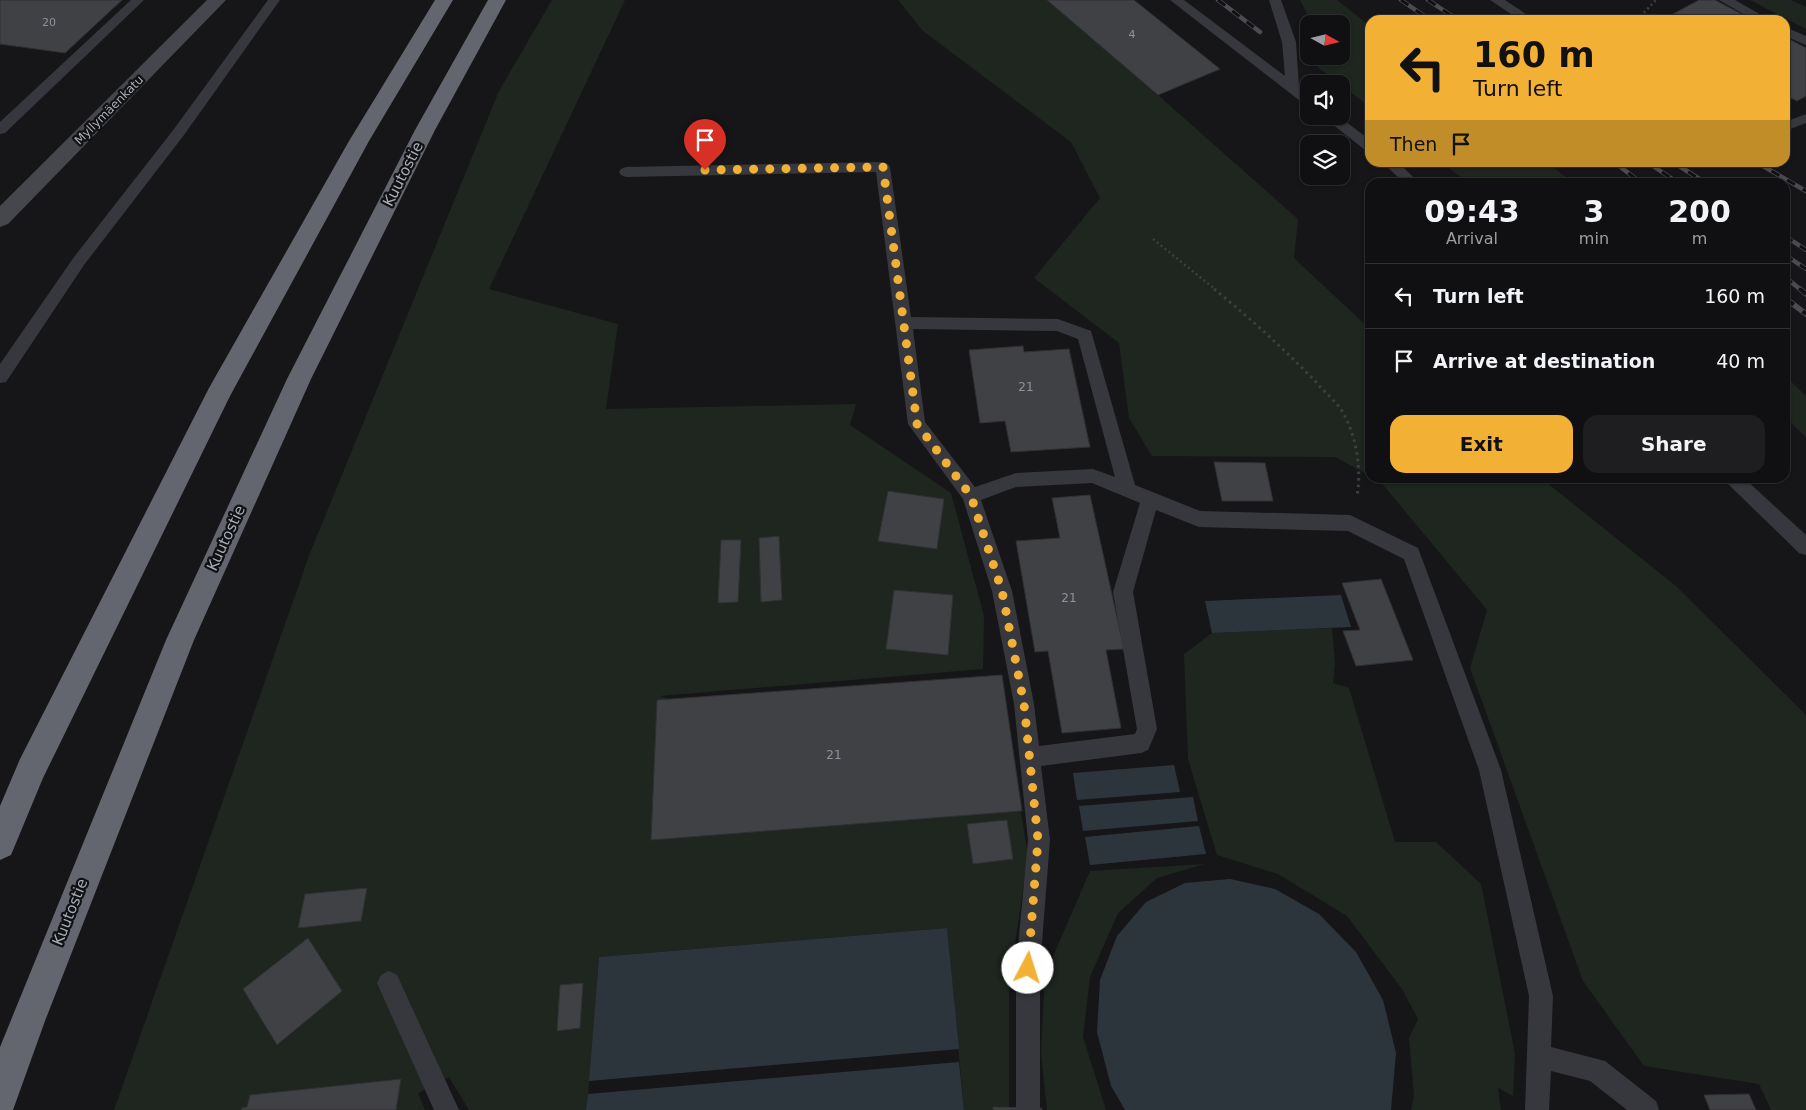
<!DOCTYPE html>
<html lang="en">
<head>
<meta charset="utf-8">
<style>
  :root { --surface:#101012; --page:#1e1e20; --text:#f1f3f6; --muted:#9c9d9f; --line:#303032; --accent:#f2b134 }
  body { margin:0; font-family:"DejaVu Sans",sans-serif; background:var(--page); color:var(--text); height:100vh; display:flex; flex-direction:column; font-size:19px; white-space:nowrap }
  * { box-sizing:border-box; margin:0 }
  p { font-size:16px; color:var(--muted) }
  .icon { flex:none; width:28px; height:28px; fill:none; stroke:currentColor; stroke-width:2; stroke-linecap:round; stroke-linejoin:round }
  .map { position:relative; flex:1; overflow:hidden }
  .drawer { position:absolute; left:1365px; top:178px; width:425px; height:305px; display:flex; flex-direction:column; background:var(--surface); border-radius:15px; box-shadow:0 1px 4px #0004,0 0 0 1px var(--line) }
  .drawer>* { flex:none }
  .banner { position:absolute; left:1365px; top:15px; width:425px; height:152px; border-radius:15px; box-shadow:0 1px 4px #0004,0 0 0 1px var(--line); background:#f2b134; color:#111; overflow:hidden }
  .needle { width:32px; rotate:98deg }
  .tools { position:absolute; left:1300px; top:15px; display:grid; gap:10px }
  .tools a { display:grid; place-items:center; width:50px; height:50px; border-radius:10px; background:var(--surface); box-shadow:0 1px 4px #0004,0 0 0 1px var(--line); font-size:25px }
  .pin { position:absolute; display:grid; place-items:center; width:42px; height:42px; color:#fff; margin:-51px -21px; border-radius:50% 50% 50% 0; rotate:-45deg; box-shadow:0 0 5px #0007 }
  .pin .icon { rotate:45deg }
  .me { position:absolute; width:55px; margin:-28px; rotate:5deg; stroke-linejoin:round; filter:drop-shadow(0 0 4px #0008) }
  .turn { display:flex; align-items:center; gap:18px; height:105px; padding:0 25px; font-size:22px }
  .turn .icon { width:65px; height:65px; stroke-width:2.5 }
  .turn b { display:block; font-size:35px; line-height:42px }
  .then { display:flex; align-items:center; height:48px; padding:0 25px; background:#0003; gap:10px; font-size:19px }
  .eta { display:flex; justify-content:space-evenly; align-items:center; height:85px; text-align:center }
  .eta b { font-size:30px; font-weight:700; line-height:35px }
  .cta { display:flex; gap:10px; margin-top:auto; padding:10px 25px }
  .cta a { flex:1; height:58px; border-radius:15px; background:var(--accent); color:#111; font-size:20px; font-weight:700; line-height:58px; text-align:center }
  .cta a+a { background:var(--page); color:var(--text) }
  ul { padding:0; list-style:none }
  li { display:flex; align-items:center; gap:15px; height:65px; padding:0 25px; border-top:1px solid var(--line) }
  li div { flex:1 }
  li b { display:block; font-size:19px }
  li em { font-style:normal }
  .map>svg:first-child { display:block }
  .green { fill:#1e261f }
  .water { fill:#2c353c }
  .building { fill:#404145; stroke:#303034 }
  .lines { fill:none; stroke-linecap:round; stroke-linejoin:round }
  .path-far1 { stroke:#3d3f44; stroke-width:2.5; stroke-dasharray:2 3; stroke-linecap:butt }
  .path { stroke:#3d3f44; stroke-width:3; stroke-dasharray:2.5 4; stroke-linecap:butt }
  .lane { fill:#37383d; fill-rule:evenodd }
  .secondary { fill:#45474d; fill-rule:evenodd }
  .highway { fill:#63666e; fill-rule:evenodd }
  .rail-far1-casing { stroke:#4a4c52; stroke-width:4.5 }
  .rail-casing { stroke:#4a4c52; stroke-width:5.5 }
  .rail-far1 { stroke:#111113; stroke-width:3; stroke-dasharray:9; stroke-linecap:butt }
  .rail { stroke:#111113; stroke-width:4; stroke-dasharray:11; stroke-linecap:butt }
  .route { stroke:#f2b134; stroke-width:9; stroke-dasharray:0 16.2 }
  .labels { text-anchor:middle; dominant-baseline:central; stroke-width:4.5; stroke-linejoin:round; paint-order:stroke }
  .far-number-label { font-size:11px; fill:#8e929b }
  .far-street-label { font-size:12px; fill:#a8adb8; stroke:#111113 }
  .number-label { font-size:12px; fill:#8e929b }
  .street-label { font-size:15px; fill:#a8adb8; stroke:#111113 }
</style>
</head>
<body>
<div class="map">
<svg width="1806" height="1110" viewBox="0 0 1806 1110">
  <rect width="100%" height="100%" fill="#161618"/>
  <g class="green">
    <path d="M552,0H625L489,289L618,324L606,409L856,404L850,425L951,493L984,616L983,669L660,696L1006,806L1021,813L1028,855L1009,986V1110H964L947,928L599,957L587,1110H469L449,1077L418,1093L425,1110H114L310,553L499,91Z"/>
    <path d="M898,0H1047L1158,95L1298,219L1294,258L1370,329V476L1335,457L1152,456L1129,418L1119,343L1034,278L1100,198L1071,142L923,31Z"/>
    <path d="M1300,0H1337L1370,26V107L1318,67V56H1341V24H1312Z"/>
    <path d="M1750,0H1791L1806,7V29Z"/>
    <path d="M1442,163H1547L1573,182H1468Z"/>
    <path d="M1785,376L1806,396V437L1785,417Z"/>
    <path d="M1374,478H1541L1676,586L1806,715V1110H1771L1759,1084L1644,1066L1583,981L1470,668L1487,610L1380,481Z"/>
    <path d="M1332,628L1335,663L1333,683L1349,688L1395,842H1436L1481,884L1515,1054L1513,1096L1498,1088L1501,1110H1411L1414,1096L1409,1038L1418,1019L1402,989L1347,916L1278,874L1217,855L1188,759L1184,654L1212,633Z"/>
    <path d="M1205,864L1157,878L1118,913L1090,977L1083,1037L1106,1110H1047L1041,1053L1045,975L1090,871Z"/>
  </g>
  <g class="water">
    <path d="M1341,595L1351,627L1212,633L1205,601Z"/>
    <path d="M1174,765L1180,792L1077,800L1073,773Z"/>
    <path d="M1193,797L1198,821L1083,831L1079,806Z"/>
    <path d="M1199,826L1206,854L1090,865L1085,837Z"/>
    <path d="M1230,879L1275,889L1319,914L1356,952L1383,1000L1396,1053L1391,1110H1125L1111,1086L1097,1032L1100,980L1117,936L1146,902L1185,883Z"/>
    <path d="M947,928L959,1049L589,1081L599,957Z"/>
    <path d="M959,1062L964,1110H586L588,1094Z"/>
  </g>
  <g class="building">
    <path d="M0,0H122L65,53L0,44Z"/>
    <path d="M1047,0H1134L1220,69L1158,95Z"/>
    <path d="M1699,0H1715L1753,20H1662Z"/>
    <path d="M1785,37L1806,48V96L1797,101L1785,95Z"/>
    <path d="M1023,346L1024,352L1069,349L1090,447L1011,452L1005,421L980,423L969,350Z"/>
    <path d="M1214,462L1265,463L1273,501H1222Z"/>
    <path d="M888,491L944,499L937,549L878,541Z"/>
    <path d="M1090,495L1124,649L1106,650L1121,728L1062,733L1048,651L1035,652L1016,541L1060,538L1052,498Z"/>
    <path d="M779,536L782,600L761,602L759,538Z"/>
    <path d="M721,540H741L738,602L718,603Z"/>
    <path d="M1381,579L1413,660L1356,666L1343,631L1360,630L1342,583Z"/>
    <path d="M894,590L953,595L948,655L886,649Z"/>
    <path d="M1002,675L1022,811L651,840L657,700Z"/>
    <path d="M1007,820L1013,859L973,864L967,824Z"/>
    <path d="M367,888L361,921L298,928L305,894Z"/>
    <path d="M308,938L342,991L277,1045L243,989Z"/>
    <path d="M583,983L580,1028L557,1031L560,985Z"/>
    <path d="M401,1079L396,1110H241L242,1108L247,1107L250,1095Z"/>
    <path d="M1749,1094L1756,1110H1710L1704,1095Z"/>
    <path d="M993,1107L1042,1108V1110H993Z"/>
  </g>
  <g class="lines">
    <g class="path-far1">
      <path d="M1637,20L1656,0"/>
      <path d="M1153,239L1216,290"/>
    </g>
    <path class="path" d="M1214,289C1250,318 1284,349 1316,382C1324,392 1335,400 1342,411C1356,434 1362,469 1357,496"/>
    <g class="lane">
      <path d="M131,0H144L5,133L0,134V122Z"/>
      <path d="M268,0H280L184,135L84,265L6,382L0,383V364L74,257L174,129Z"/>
      <path d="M1170,0H1184L1285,76L1282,42L1269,0H1281L1296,42L1299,87L1309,94V105L1304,104Z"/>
      <path d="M1490,0H1505L1535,20H1520Z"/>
      <path d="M1719,0H1735L1770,20H1754Z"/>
      <path d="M1785,27L1806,36V45L1785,36Z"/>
      <path d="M1806,114V123L1785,131V122Z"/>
      <path d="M1322,116H1338L1370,140V152L1365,150Z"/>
      <path d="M883,162L888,164L890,167L911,317L1058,319L1091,331L1135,485L1200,511L1350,515L1418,548L1501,770L1553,996L1551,1047L1605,1061L1656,1101L1659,1110H1627L1590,1081L1551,1071L1549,1110H1525L1529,996L1479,770L1404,559L1348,531L1199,527L1156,510L1133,592L1157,729L1148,750L1141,753L1041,766L1050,840L1040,968V1110H1016V968L1028,840L1014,704L992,591L963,499L908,424L876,172L626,177L621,175L619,172L621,169L626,167ZM913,329L1057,331L1078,339L1115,477L1093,469L1016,473L975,487L925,422ZM1092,483L1140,503L1113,592L1137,729L1135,734L1039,746L1034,704L1012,591L981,500L1016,487Z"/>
      <path d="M1382,162H1398L1418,182H1403Z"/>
      <path d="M1724,478H1744L1806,535V555L1799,553L1727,483Z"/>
      <path d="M389,971L397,975L459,1110H434L377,983L381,975Z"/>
    </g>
    <path class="secondary" d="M207,0H226L8,224L0,227V206Z"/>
    <g class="highway">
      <path d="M435,0H453L369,141L230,396L43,778L11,855L0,860V806L20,759L209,388L349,141Z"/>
      <path d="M488,0H506L435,130L311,379L194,640L45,1021L13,1110H0V1047L166,640L287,379L415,130Z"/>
    </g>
    <defs>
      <g id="rail-far1">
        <path d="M1218,0L1260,32"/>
        <path d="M1401,0L1430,20"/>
        <path d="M1428,0L1458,20"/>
        <path d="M1614,162L1640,182"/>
        <path d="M1647,162L1677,182"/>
        <path d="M1673,162L1704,182"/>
        <path d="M1756,162L1806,191"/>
        <path d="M1785,236L1806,250"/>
        <path d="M1785,255L1806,269"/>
        <path d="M1785,277L1801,290"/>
      </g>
      <g id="rail">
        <path d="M1800,289L1806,294"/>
        <path d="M1785,298L1806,314"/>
      </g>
    </defs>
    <use href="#rail-far1" class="rail-far1-casing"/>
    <use href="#rail" class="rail-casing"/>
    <use href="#rail-far1" class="rail-far1"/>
    <use href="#rail" class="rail"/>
  </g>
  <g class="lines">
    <path class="route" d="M705,170L883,167L917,424L971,496L1002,591L1024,704L1038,840L1028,968"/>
  </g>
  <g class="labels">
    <g class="far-number-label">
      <text x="49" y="22">20</text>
      <text x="1132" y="34">4</text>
    </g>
    <g class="far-street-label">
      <text transform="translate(109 110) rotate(-45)">Myllymäenkatu</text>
    </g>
    <g class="number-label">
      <text x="1026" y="387">21</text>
      <text x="1069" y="598">21</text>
      <text x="834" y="755">21</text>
    </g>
    <g class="street-label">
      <text transform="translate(403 174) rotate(-63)">Kuutostie</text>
      <text transform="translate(226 538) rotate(-65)">Kuutostie</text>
      <text transform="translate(70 912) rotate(-68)">Kuutostie</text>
    </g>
  </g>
</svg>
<div class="tools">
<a><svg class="needle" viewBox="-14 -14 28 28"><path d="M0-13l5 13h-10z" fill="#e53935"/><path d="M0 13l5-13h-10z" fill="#9c9d9f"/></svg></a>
<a><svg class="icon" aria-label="sound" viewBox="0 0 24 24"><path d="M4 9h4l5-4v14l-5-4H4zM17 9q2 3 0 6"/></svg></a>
<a><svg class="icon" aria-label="layers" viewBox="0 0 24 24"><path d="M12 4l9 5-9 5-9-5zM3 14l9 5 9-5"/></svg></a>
</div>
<div class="pin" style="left:705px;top:170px;background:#d93025"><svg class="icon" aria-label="arrive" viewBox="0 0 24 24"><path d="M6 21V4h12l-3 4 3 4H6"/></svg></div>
<svg class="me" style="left:1028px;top:968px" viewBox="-20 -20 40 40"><circle r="19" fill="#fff"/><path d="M0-13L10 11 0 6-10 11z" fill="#f2b134"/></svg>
<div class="banner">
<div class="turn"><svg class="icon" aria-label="left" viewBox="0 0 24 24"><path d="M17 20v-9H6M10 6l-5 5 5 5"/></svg><div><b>160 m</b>Turn left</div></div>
<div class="then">Then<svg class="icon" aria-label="arrive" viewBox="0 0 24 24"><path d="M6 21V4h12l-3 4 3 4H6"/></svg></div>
</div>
<section class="drawer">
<div class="eta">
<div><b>09:43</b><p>Arrival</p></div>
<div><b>3</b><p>min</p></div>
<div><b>200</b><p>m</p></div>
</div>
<ul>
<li><svg class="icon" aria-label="left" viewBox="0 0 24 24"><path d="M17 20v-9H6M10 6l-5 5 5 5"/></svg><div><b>Turn left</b></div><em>160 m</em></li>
<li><svg class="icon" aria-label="arrive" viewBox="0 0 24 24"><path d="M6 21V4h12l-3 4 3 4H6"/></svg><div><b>Arrive at destination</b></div><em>40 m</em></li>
</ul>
<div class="cta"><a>Exit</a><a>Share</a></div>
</section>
</div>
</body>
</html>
